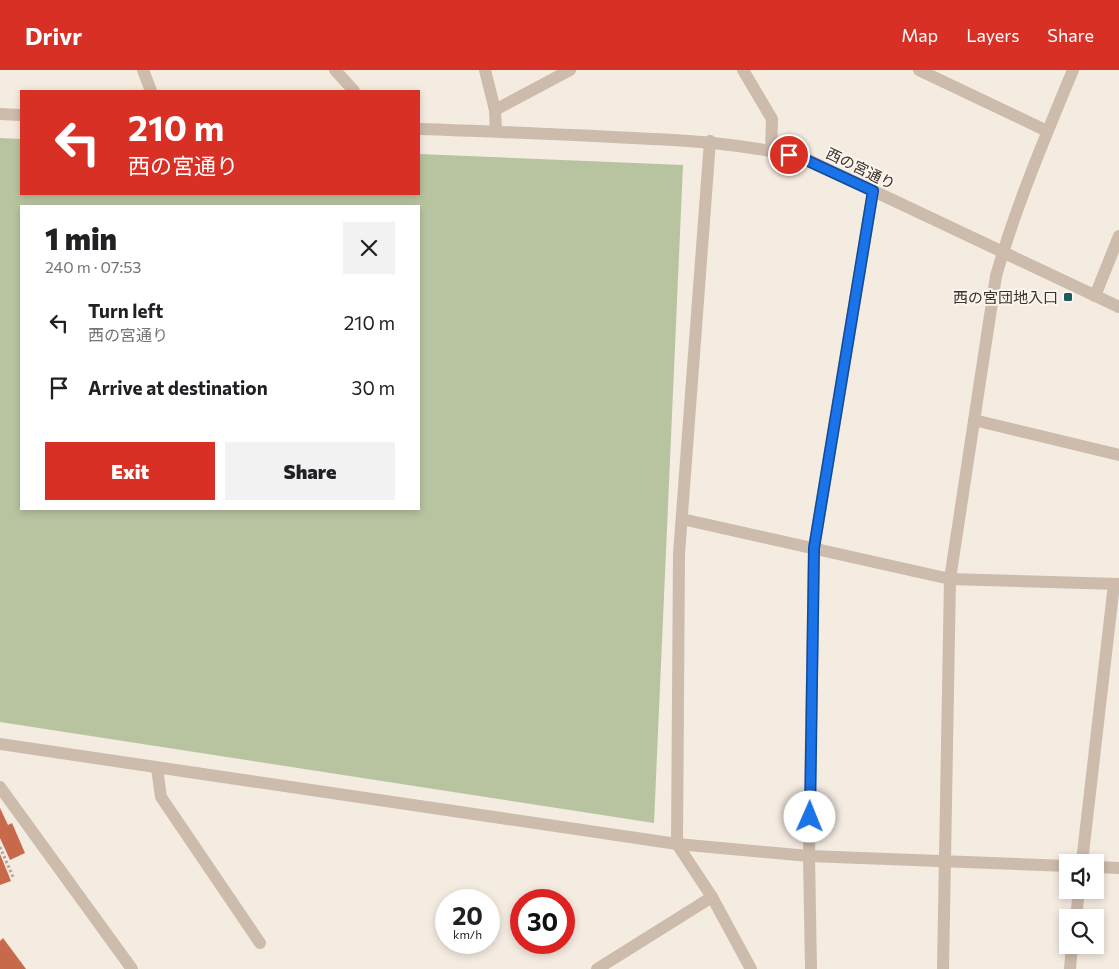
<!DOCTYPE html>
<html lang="en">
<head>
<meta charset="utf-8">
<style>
  :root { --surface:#fff; --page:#f2f2f2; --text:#202124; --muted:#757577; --accent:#d93025 }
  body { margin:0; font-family:Commissioner,"Noto Sans JP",sans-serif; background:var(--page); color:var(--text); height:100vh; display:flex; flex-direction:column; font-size:19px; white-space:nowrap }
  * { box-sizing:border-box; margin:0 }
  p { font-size:16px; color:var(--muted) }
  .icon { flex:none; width:28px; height:28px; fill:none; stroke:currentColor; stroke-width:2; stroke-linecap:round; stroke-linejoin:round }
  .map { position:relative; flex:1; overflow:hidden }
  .sheet { position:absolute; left:20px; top:135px; width:400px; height:305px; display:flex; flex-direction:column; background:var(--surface); border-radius:0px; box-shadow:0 2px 8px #0003 }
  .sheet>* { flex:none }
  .hud { position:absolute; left:20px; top:20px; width:400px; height:105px; border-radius:0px; box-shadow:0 2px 8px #0003; background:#d93025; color:#fff; overflow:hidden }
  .buttons { position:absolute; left:1059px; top:784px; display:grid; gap:10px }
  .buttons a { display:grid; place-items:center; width:45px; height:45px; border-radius:0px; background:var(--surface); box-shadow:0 2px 8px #0003; font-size:25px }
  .speed { position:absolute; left:435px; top:819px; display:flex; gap:10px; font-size:25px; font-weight:700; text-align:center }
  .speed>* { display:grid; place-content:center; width:65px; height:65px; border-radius:50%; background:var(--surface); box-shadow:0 2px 8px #0003; line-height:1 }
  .speed small { font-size:12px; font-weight:400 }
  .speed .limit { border:8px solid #d22; background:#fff; color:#111 }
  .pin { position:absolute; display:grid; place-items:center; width:42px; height:42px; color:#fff; margin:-21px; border:2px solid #fff; border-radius:50%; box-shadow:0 1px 5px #0007 }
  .me { position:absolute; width:55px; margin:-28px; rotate:1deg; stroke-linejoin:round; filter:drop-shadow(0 0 4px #0008) }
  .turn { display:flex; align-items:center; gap:18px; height:105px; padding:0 25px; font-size:22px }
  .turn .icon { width:65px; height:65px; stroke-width:2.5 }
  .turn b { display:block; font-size:35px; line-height:42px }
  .round { display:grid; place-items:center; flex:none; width:52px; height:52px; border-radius:0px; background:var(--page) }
  .head { display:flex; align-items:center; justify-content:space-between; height:85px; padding:0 25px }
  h1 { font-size:30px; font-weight:800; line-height:38px }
  .action { display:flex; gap:10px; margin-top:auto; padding:10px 25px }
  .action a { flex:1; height:58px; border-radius:0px; background:var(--accent); color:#fff; font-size:20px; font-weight:800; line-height:58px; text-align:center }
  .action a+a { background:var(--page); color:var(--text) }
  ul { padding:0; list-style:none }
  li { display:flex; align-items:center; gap:15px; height:65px; padding:0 25px }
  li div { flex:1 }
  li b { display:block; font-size:19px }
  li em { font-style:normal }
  header { display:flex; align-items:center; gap:30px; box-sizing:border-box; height:70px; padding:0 25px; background:var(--accent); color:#fff }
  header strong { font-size:24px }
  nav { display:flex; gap:28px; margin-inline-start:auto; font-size:18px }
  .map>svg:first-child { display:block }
  .green { fill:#b8c4a0; fill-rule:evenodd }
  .building { fill:#c8694b }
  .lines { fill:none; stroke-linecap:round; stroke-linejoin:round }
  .path { stroke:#b9a596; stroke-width:3; stroke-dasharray:2.5 2.5; stroke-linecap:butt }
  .minor { stroke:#cdbbac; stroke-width:12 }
  .tertiary { stroke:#cdbbac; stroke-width:12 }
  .route-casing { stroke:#114b97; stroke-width:12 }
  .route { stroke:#1a73e8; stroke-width:9 }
  .poi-dot { fill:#1f5a5e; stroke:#fbf5ee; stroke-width:2 }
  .labels { text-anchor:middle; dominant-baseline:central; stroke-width:4; stroke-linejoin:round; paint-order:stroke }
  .street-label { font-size:15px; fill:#3b302b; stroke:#fbf5ee }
  .poi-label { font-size:15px; fill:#3b302b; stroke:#fbf5ee; text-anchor:end }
</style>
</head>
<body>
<header>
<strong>Drivr</strong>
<nav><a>Map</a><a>Layers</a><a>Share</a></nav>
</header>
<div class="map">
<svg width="1119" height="899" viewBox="0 0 1119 899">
  <rect width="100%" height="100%" fill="#f4ebe1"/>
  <path class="green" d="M0,68L21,69V124H419V84L683,95L654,753L0,652ZM21,136H419V439H21Z"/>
  <g class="building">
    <path d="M0,738L8,755L12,753L25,783L10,790L0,768Z"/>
    <path d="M0,784L11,811L0,815Z"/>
    <path d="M3,868L26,899H0V871Z"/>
  </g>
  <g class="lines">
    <path class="path" d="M0,777L14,809"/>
    <g class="minor">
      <path d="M143,0L151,21"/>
      <path d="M335,0L354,21"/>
      <path d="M485,0L495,40"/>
      <path d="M743,0L772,49L771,80"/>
      <path d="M919,0L1047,61"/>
      <path d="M496,61L495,40L570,0"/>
      <path d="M710,71L679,484L677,774L712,827L751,899"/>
      <path d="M1095,226L1119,166"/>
      <path d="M974,350L1119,385"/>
      <path d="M682,449L950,509L1119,514"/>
      <path d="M0,674L677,774L809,786L1068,796"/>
      <path d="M157,698L161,727L260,873"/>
      <path d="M0,717L132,899"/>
      <path d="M1082,792L1114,514"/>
      <path d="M1095,797L1119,798"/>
      <path d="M1076,848L1079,820"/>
      <path d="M597,899L712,827"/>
      <path d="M811,899L809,786L814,478L873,121"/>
      <path d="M943,899L950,509L996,206C1016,136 1045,67 1073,0"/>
      <path d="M1070,899L1072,875"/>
    </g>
    <g class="tertiary">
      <path d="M0,44L21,45"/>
      <path d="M419,59C484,61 549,64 614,67C681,70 741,72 806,89L1119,237"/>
    </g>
  </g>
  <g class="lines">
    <defs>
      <path id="route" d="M789,85L806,90L873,121L814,478L810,747"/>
    </defs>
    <use href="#route" class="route-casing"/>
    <use href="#route" class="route"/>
  </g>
  <rect class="poi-dot" x="1063" y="222" width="10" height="10" rx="2.5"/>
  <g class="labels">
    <g class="street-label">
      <text transform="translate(861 98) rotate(26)">西の宮通り</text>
    </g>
    <g class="poi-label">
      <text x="1058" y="227">西の宮団地入口</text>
    </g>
  </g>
</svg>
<div class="buttons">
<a><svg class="icon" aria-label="sound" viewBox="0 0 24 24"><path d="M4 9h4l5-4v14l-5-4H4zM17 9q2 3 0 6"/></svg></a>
<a><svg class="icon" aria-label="search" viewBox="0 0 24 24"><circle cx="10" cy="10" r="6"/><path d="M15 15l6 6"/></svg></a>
</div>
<div class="speed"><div>20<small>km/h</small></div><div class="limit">30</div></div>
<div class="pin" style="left:789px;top:85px;background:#d93025"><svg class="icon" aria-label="arrive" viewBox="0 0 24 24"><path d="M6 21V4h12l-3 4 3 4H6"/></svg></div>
<svg class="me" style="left:810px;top:747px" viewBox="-20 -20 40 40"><circle r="19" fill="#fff"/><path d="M0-13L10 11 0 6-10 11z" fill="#1a73e8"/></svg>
<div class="hud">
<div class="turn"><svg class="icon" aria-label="left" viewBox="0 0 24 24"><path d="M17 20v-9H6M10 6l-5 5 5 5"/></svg><div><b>210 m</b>西の宮通り</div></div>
</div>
<section class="sheet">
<div class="head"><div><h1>1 min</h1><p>240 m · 07:53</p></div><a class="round"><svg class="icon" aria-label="close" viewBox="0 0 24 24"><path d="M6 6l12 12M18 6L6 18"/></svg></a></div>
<ul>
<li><svg class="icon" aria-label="left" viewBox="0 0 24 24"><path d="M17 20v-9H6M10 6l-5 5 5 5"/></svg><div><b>Turn left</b><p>西の宮通り</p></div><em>210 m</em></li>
<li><svg class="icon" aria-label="arrive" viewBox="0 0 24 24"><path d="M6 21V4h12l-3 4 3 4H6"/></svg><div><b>Arrive at destination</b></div><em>30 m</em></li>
</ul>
<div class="action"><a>Exit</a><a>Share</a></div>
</section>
</div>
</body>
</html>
